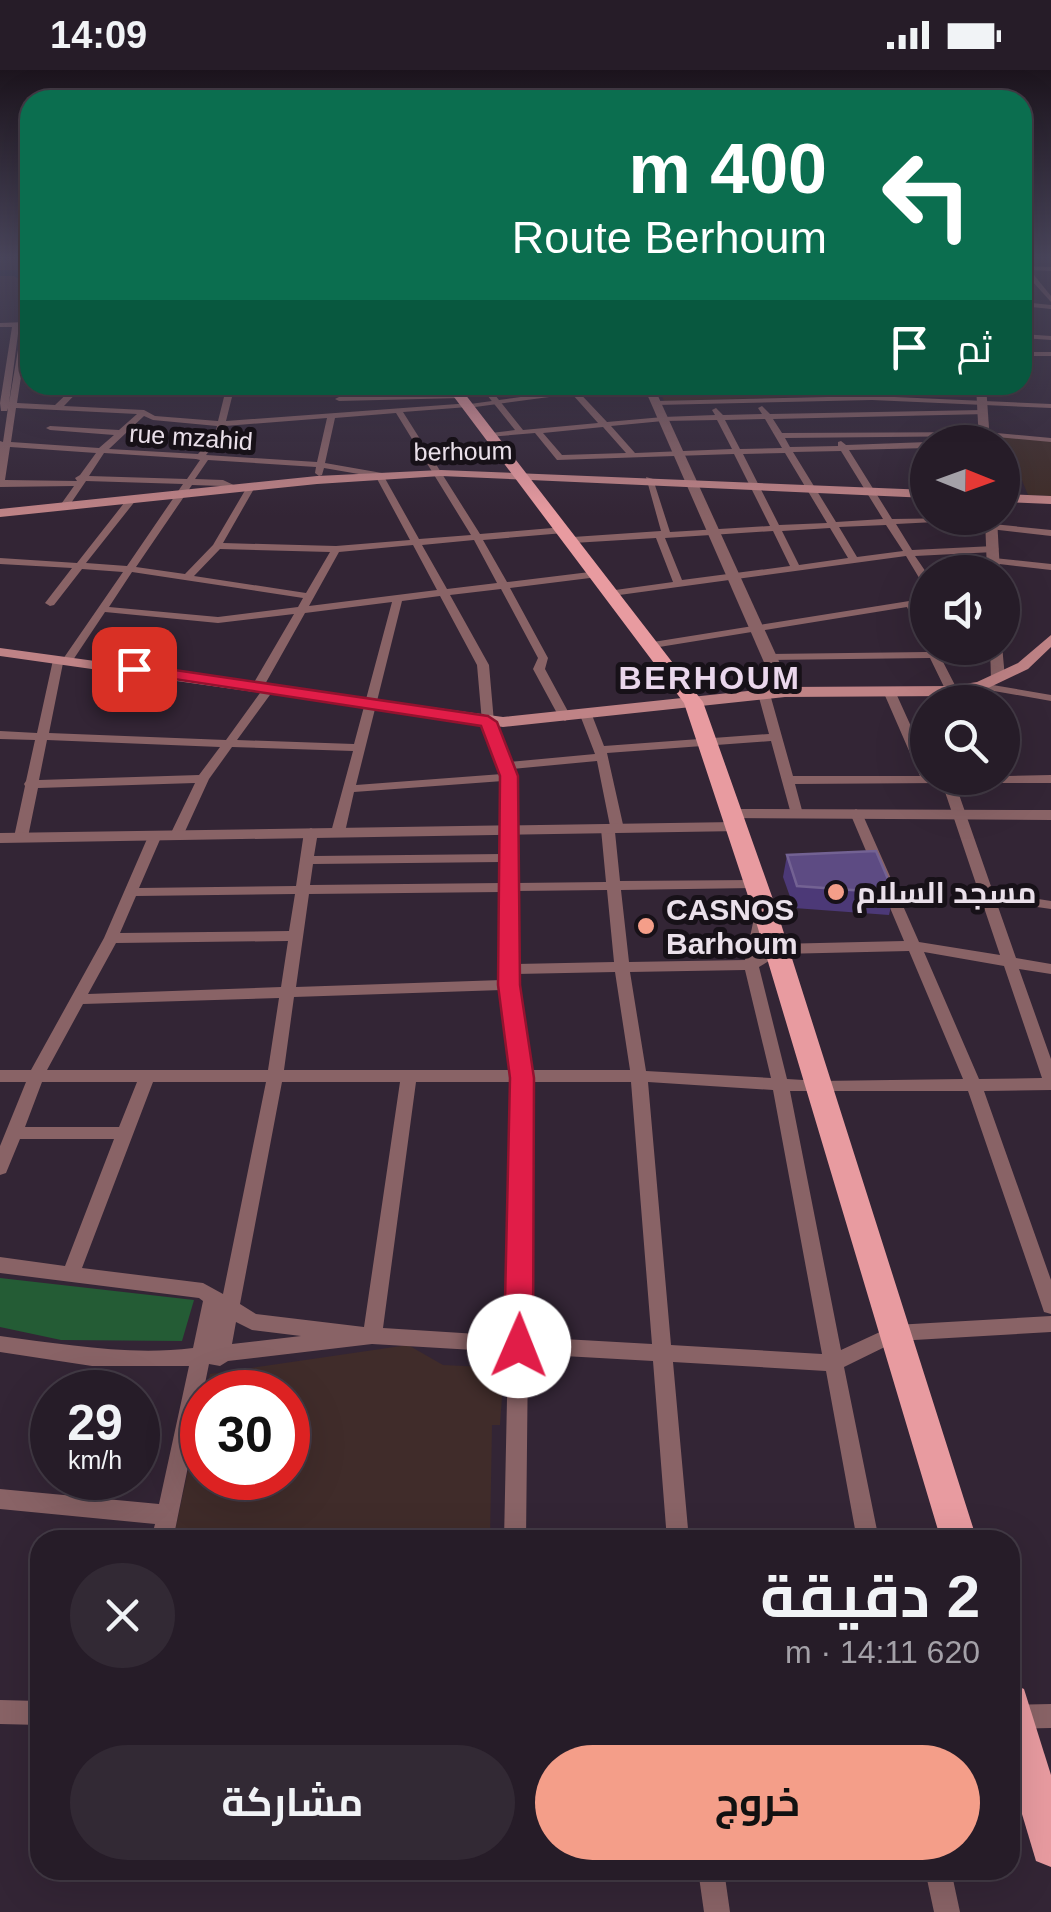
<!DOCTYPE html>
<html lang="ar">
<head>
<meta charset="utf-8">
<style>
  :root { --surface:#261c28; --page:#322934; --text:#f1f3f6; --muted:#a4a1a8; --line:#423a45; --accent:#f49e89 }
  body { margin:0; font-family:Helvetica,Cairo,sans-serif; background:var(--page); color:var(--text); direction:rtl; height:100vh; display:flex; flex-direction:column; font-size:38px; white-space:nowrap }
  * { box-sizing:border-box; margin:0 }
  p { font-size:32px; color:var(--muted) }
  .icon { flex:none; width:55px; height:55px; fill:none; stroke:currentColor; stroke-width:2; stroke-linecap:round; stroke-linejoin:round }
  .map { position:relative; flex:1; overflow:hidden; direction:ltr }
  .sheet { position:absolute; left:30px; top:1460px; width:990px; height:350px; display:flex; flex-direction:column; background:var(--surface); border-radius:30px; box-shadow:0 10px 40px #0002,0 0 0 2px var(--line); direction:rtl }
  .sheet>* { flex:none }
  .top-card { position:absolute; left:20px; top:20px; width:1012px; height:305px; border-radius:30px; box-shadow:0 10px 40px #0002,0 0 0 2px var(--line); direction:rtl; background:#0b6e4f; color:#fff; overflow:hidden }
  .needle { width:65px; rotate:91deg }
  .buttons { position:absolute; left:910px; top:355px; display:grid; gap:20px }
  .buttons a { display:grid; place-items:center; width:110px; height:110px; border-radius:50%; background:var(--surface); box-shadow:0 10px 40px #0002,0 0 0 2px var(--line); font-size:50px }
  .speed { position:absolute; left:30px; top:1300px; display:flex; gap:20px; font-size:50px; font-weight:700; text-align:center }
  .speed>* { display:grid; place-content:center; width:130px; height:130px; border-radius:50%; background:var(--surface); box-shadow:0 10px 40px #0002,0 0 0 2px var(--line); line-height:1 }
  .speed small { font-size:25px; font-weight:400 }
  .speed .limit { border:15px solid #d22; background:#fff; color:#111 }
  .pin { position:absolute; display:grid; place-items:center; width:85px; height:85px; color:#fff; margin:-42px; border-radius:20px; box-shadow:0 5px 15px #0006 }
  .me { position:absolute; width:110px; margin:-55px; rotate:1deg; stroke-linejoin:round; filter:drop-shadow(0 0 8px #0008) }
  .turn { display:flex; align-items:center; gap:35px; height:210px; padding:0 40px; font-size:45px }
  .turn .icon { width:130px; height:130px; stroke-width:2.5 }
  .turn b { display:block; font-size:70px; line-height:85px }
  .then { display:flex; align-items:center; height:95px; padding:0 40px; background:#0003; gap:20px; font-size:38px }
  .round { display:grid; place-items:center; flex:none; width:105px; height:105px; border-radius:52px; background:var(--page) }
  .head { display:flex; align-items:center; justify-content:space-between; height:170px; padding:0 40px }
  h1 { font-size:60px; font-weight:700; line-height:75px }
  .action { display:flex; gap:20px; margin-top:auto; padding:20px 40px }
  .action a { flex:1; height:115px; border-radius:60px; background:var(--accent); color:#111; font-size:40px; font-weight:700; line-height:115px; text-align:center }
  .action a+a { background:var(--page); color:var(--text) }
  .status { display:flex; justify-content:space-between; align-items:center; height:70px; padding:0 50px; background:var(--surface); direction:ltr }
  .status svg { height:28px; fill:currentColor }
  .map>svg:first-child { display:block }
  .education { fill:#402d28 }
  .medical { fill:#402c2a }
  .green { fill:#245c35 }
  .lines { fill:none; stroke-linecap:round; stroke-linejoin:round }
  .river { fill:#031a38; fill-rule:evenodd }
  .minor { fill:#896366; fill-rule:evenodd }
  .tertiary { fill:#896366; fill-rule:evenodd }
  .secondary { fill:#bf8386; fill-rule:evenodd }
  .primary { fill:#e89ba0; fill-rule:evenodd }
  .wall { fill:#4c3977 }
  .building { fill:#5d4b83; stroke:#736293; stroke-width:2.5 }
  .route { fill:#e11d48; stroke:#92132f; stroke-width:2.5 }
  .poi-dot { fill:#f49e89; stroke:#171118; stroke-width:4 }
  .labels { text-anchor:middle; dominant-baseline:central; stroke-width:10; stroke-linejoin:round; paint-order:stroke }
  .far-street-label { font-size:25px; fill:#eae0ea; stroke:#171118 }
  .poi-label { font-size:30px; font-weight:bold; fill:#eae0ea; stroke:#171118; text-anchor:start }
  .far-district-label { font-size:32px; font-weight:bold; letter-spacing:2.5px; fill:#ead7ec; stroke:#171118 }
</style>
</head>
<body>
<div class="status"><b>14:09</b><svg viewBox="0 0 49 12"><path d="M0 12V9h3v3zM5 12V6h3v6zM10 12V3h3v9zM15 12V0h3v12zM26 1h20v11H26zM47 4h2v5h-2z"/></svg></div>
<div class="map">
<svg width="1051" height="1842" viewBox="0 0 1051 1842">
  <rect width="100%" height="100%" fill="#332535"/>
  <g class="education">
    <path d="M657,315H795L802,327L664,331Z"/>
    <path d="M993,366L1051,371V426L1028,425L1017,398L1003,397L1002,372H993Z"/>
  </g>
  <path class="medical" d="M408,1275L443,1295L504,1298L500,1355H492L490,1470H173L202,1335V1408H288V1322H205L210,1304Z"/>
  <path class="green" d="M0,1208L194,1230L182,1271L61,1270L0,1257Z"/>
  <g class="lines">
    <path class="river" d="M0,200H17L30,207V216L14,206H0Z"/>
    <g class="minor">
      <path d="M1022,196L1051,197V201L1030,200L1051,226V232L1022,200Z"/>
      <path d="M1022,232L1051,235V239L1022,236Z"/>
      <path d="M26,252L29,254L17,333L55,335L76,315H84L64,336L144,340L155,346L218,351L227,315H235L226,351L471,333V337H468L403,342L480,464L564,457L569,460L564,463L483,470L507,512L598,501L603,504L598,507L510,518L548,588L545,599L571,647L565,651L559,647L533,599L538,588L501,519L450,525L489,595L494,652L509,692L595,684L580,645L586,642L592,645L604,676L769,664L758,624L764,621L770,624L793,706H920L883,621L889,618L895,621L928,694V708L1051,705V713H955L993,822L1051,831V839L996,831L1016,888L1051,894V904L1019,899L1051,989V1020L984,1021L1051,1210V1244L1044,1242L1042,1236L968,1021H790L841,1280L895,1255L1051,1246V1262L897,1271L844,1297L879,1470H857L826,1301L673,1292L689,1470H667L653,1291L528,1284L526,1470H504L508,1282L372,1274L228,1291L220,1296L209,1294L173,1470H151L155,1454L0,1439V1419L159,1434L189,1296H92L0,1282V1266C63,1274 129,1286 193,1278L203,1231L199,1228L0,1203V1187L65,1196L114,1069H20L6,1103L0,1105V1076L26,1012H0V1000H31L104,868L150,762H160L162,765L139,818L296,816L304,762L311,758L318,762L314,786L502,784L503,711L354,722L345,762L338,766L331,762L353,681L232,677L209,709L182,768H172L170,765L195,713L38,718L28,767L26,770H16L14,767L25,716L24,714L26,711L35,670L0,669V661L37,663L53,590L58,587L63,589L123,502L82,499L54,535L50,536L45,533L72,498L0,494V488L77,493L128,428L131,427L136,430L86,493L127,496L183,414L86,411L67,439L64,440L59,437L74,416L0,417V371L3,372L8,338L7,341H1L0,333L12,257H0V253ZM19,256H22L9,333ZM16,338L137,344L119,360L50,356L46,358L50,360L114,365L99,378L11,372ZM396,343L471,465L419,469L382,403L325,393L335,348ZM144,346L153,350L217,356L215,364L198,384L109,379ZM327,348L317,392L206,385L223,364L225,356ZM10,377L96,383L80,405L75,408L77,411L5,410ZM104,383L196,389L200,390L187,409L89,406ZM208,390L316,397L315,403L319,406L322,405L324,398L376,407L410,470L336,476L223,473L255,417L251,414L247,417L213,475L185,504L136,497L192,415L222,416L236,421L240,418L223,410L195,409ZM474,470L497,513L447,519L422,475ZM413,475L437,520L309,536L339,482ZM220,479L330,482L306,523L194,506ZM132,502L303,528L298,537L218,547L109,537ZM440,526L477,595L482,652L502,704L356,715L402,531ZM392,532L354,674L237,670L275,618L269,615L265,616L226,670L49,663L63,593H71L105,542L218,553L294,544L252,616L258,619L264,616L305,543ZM47,670L220,677L199,705L39,710ZM771,671L791,744L797,748L803,744L795,714L942,713L1000,885L919,872L862,743L856,739L850,743L904,871L777,874L761,882L770,839L763,835L756,839L745,890L629,892L621,820L754,818L761,814L754,810L620,811L615,762H622L624,759L607,683ZM597,691L610,756L601,759L606,812L516,813L518,788L516,785L515,707L512,699ZM502,792V813L310,815L313,794ZM607,820L614,892L516,894V821ZM502,822V910L296,917L309,824ZM295,824L289,861L120,863L136,826ZM288,871L281,917L88,924L116,873ZM909,881L963,1009L820,1011L787,1009L759,897L780,884ZM924,882L1004,896L1042,1008L979,1009ZM745,900L771,1008L646,1001L630,902ZM615,902L630,1000H529L516,904ZM502,920L513,1000H284L294,927ZM279,928L268,1000H47L83,934ZM42,1012H137L119,1057H25ZM153,1012H266L223,1224L203,1213L82,1198ZM282,1012H400L364,1257L256,1244L240,1234ZM416,1012H514L509,1266L383,1258ZM530,1012H631L652,1274L528,1267ZM648,1012L773,1020L822,1284L671,1275ZM236,1252L252,1260L301,1266L232,1274Z"/>
      <path d="M1022,264L1051,266V270L1022,268Z"/>
      <rect x="1022" y="282" width="29" height="4"/>
      <path d="M479,315H487L523,360L598,353L564,315H572L607,352L663,347L715,345L712,340L716,338L723,345L762,344L758,338L762,336L770,344L983,340H986V344L773,349L782,363L986,362L1051,368V372L986,366L785,368L790,377L838,376V372L841,371L846,375L928,372V378L849,380L892,449L960,448L955,451L896,454L912,480L994,476L999,479L994,482L915,486L928,505V517L924,516L906,486L612,526L607,523L608,521L673,512L656,468L573,473L568,470L573,467L661,461L646,407L653,409L670,462L770,456L734,384L557,390L535,363L488,367V363H491L515,360ZM765,349L782,378L740,379L725,350ZM717,350L732,379L635,383L611,356L663,351ZM603,357L626,383L562,385L543,363ZM841,381L883,449L836,452L793,382ZM785,383L827,453L779,455L743,384ZM886,455L903,481L857,487L839,457ZM830,458L848,488L799,495L782,461ZM773,461L790,496L682,510L665,468Z"/>
      <path d="M459,324H462V328L339,331L335,329L339,327Z"/>
      <path d="M872,326L1051,334V338L872,330L656,335L652,333L656,331Z"/>
      <path d="M993,454L1051,460V466L990,459V455Z"/>
      <path d="M994,488L1051,494V500L991,493V489Z"/>
      <path d="M928,528V534L917,536L928,558V573L923,570L907,537L653,578L648,575L653,572Z"/>
      <path d="M928,576L936,578L938,581H997L1002,584L997,587L941,588L958,621L952,624L946,621L930,588L769,590L764,587L769,584L927,582Z"/>
      <path d="M981,613L1051,625V631L977,618V614Z"/>
      <path d="M0,1630L40,1631V1655L0,1654Z"/>
      <path d="M1051,1634V1658L1010,1659V1635Z"/>
      <path d="M698,1800H724L730,1842H704Z"/>
      <path d="M925,1800H951L960,1842H934Z"/>
    </g>
    <g class="tertiary">
      <path d="M608,315H639L468,338L463,335Z"/>
      <path d="M643,315H653L793,622L790,625H780L777,622Z"/>
      <path d="M976,315H986L990,372H979Z"/>
      <path d="M985,448H997L1000,502H987Z"/>
      <path d="M1002,575L1005,608L998,612L991,608L990,578Z"/>
      <path d="M731,739L1051,740V750L725,748L722,744Z"/>
      <path d="M735,752L744,757L741,761L0,773V763Z"/>
    </g>
    <g class="secondary">
      <path d="M441,400L928,420V428L441,406L317,414L0,447V439L317,406Z"/>
      <path d="M1002,424L1051,426V434L1002,432Z"/>
      <path d="M1051,565V577L1028,599L986,619L952,626L785,627L503,657L0,586V578L503,647L785,617L952,616L977,612L1018,593Z"/>
    </g>
    <g class="primary">
      <path d="M445,315H458L703,632L775,835L977,1470H941L751,835L684,633Z"/>
      <path d="M1010,1613L1024,1619L1051,1705V1797L1036,1791L1010,1704Z"/>
    </g>
  </g>
  <path class="wall" d="M787,785L894,823L889,845L794,838L783,807Z"/>
  <path class="building" d="M876,781L894,823L797,816L787,785Z"/>
  <linearGradient id="sky" x2="0" y2="1"><stop stop-color="#1c141d"/><stop offset="0.42" stop-color="#4a465c"/><stop offset="1" stop-color="#4a465c" stop-opacity="0"/></linearGradient>
  <rect width="1051" height="446" fill="url(#sky)"/>
  <path class="route" d="M134,594L488,646L497,652L518,706L520,915L534,1008L533,1276L529,1285L519,1288L508,1285L504,1276L510,1008L498,915L500,706L481,656L128,602V595Z"/>
  <g class="poi-dot">
    <circle cx="836" cy="822" r="10"/>
    <circle cx="646" cy="856" r="10"/>
  </g>
  <g class="labels">
    <g class="far-street-label">
      <text transform="translate(191 367) rotate(4)">rue mzahid</text>
      <text transform="translate(463 381) rotate(-1)">berhoum</text>
    </g>
    <g class="poi-label">
      <text x="856" y="822">مسجد السلام</text>
      <text x="666" y="839">CASNOS<tspan x="666" dy="34">Barhoum</tspan></text>
    </g>
    <g class="far-district-label">
      <text x="710" y="608">BERHOUM</text>
    </g>
  </g>
</svg>
<div class="buttons">
<a><svg class="needle" viewBox="-14 -14 28 28"><path d="M0-13l5 13h-10z" fill="#e53935"/><path d="M0 13l5-13h-10z" fill="#a4a1a8"/></svg></a>
<a><svg class="icon" aria-label="sound" viewBox="0 0 24 24"><path d="M4 9h4l5-4v14l-5-4H4zM17 9q2 3 0 6"/></svg></a>
<a><svg class="icon" aria-label="search" viewBox="0 0 24 24"><circle cx="10" cy="10" r="6"/><path d="M15 15l6 6"/></svg></a>
</div>
<div class="speed"><div>29<small>km/h</small></div><div class="limit">30</div></div>
<div class="pin" style="left:134px;top:599px;background:#d93025"><svg class="icon" aria-label="arrive" viewBox="0 0 24 24"><path d="M6 21V4h12l-3 4 3 4H6"/></svg></div>
<svg class="me" style="left:519px;top:1276px" viewBox="-20 -20 40 40"><circle r="19" fill="#fff"/><path d="M0-13L10 11 0 6-10 11z" fill="#e11d48"/></svg>
<div class="top-card">
<div class="turn"><svg class="icon" aria-label="left" viewBox="0 0 24 24"><path d="M17 20v-9H6M10 6l-5 5 5 5"/></svg><div><b>400 m</b>Route Berhoum</div></div>
<div class="then">ثم<svg class="icon" aria-label="arrive" viewBox="0 0 24 24"><path d="M6 21V4h12l-3 4 3 4H6"/></svg></div>
</div>
<section class="sheet">
<div class="head"><div><h1>2 دقيقة</h1><p>620 m · 14:11</p></div><a class="round"><svg class="icon" aria-label="close" viewBox="0 0 24 24"><path d="M6 6l12 12M18 6L6 18"/></svg></a></div>
<div class="action"><a>خروج</a><a>مشاركة</a></div>
</section>
</div>
</body>
</html>
